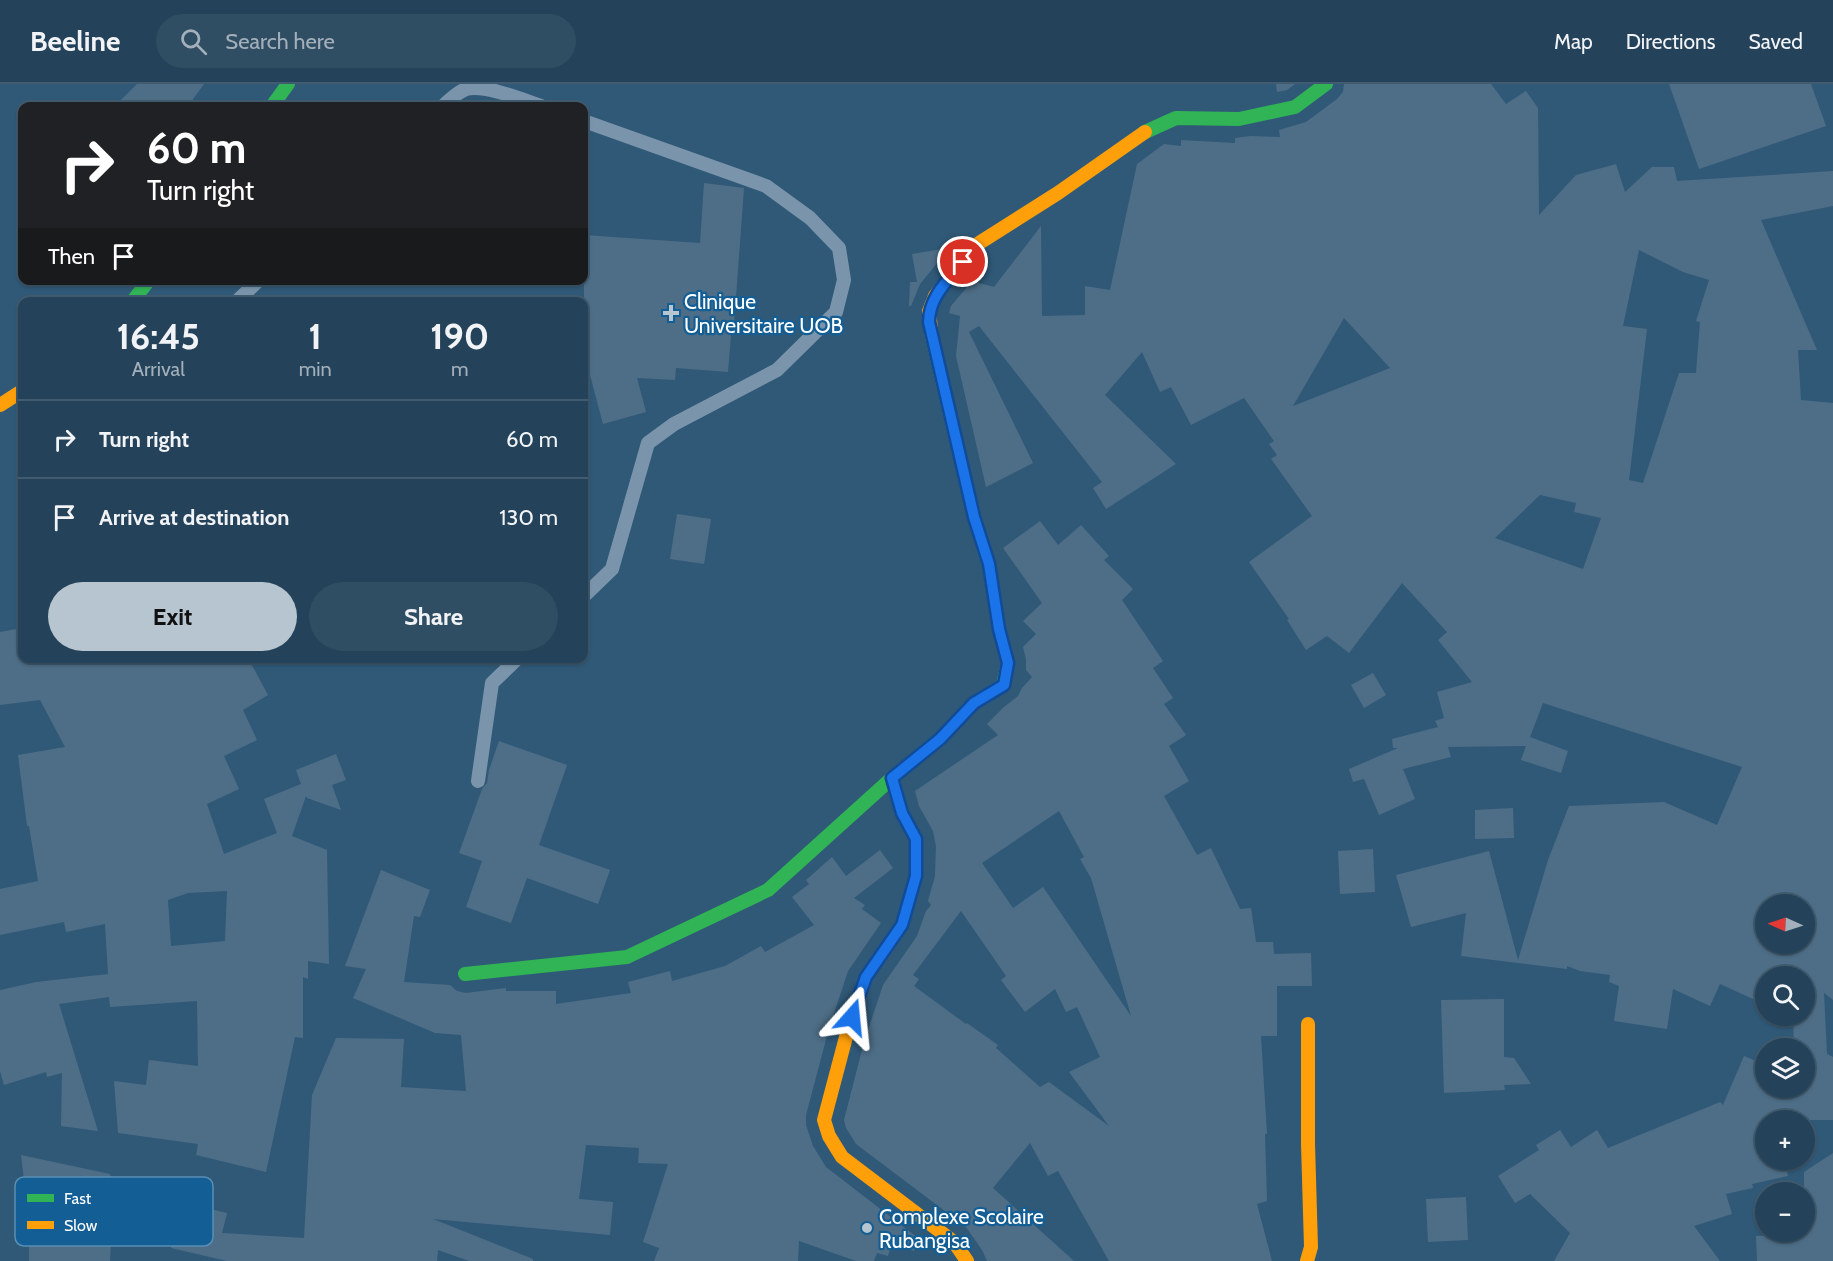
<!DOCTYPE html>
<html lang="en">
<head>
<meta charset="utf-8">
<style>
  :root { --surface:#24435a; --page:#304e63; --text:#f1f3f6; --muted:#a3b0bb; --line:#415c70; --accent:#b7c5d0 }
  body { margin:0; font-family:Cabin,sans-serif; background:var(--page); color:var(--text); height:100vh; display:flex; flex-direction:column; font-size:22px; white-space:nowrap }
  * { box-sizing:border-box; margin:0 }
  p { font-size:20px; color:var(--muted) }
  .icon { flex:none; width:33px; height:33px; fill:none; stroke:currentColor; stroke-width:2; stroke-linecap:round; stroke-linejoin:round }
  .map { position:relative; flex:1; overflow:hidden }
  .details { position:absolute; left:18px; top:213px; width:570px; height:366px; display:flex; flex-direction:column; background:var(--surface); border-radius:12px; box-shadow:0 2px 4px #0004,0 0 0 2px var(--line) }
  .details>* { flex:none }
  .guide { position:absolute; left:18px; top:18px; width:570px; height:183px; border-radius:12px; box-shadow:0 2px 4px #0004,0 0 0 2px var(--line); background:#202124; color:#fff; overflow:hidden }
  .needle { width:39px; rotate:273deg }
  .controls { position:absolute; left:1755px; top:810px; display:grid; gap:12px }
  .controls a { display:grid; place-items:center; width:60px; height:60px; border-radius:50%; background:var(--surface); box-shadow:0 2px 4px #0004,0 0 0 2px var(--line); font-size:30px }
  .pin { position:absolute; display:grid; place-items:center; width:51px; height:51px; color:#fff; margin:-26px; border:3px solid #fff; border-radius:50%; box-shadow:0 2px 6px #0007 }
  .me { position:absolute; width:66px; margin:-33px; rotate:18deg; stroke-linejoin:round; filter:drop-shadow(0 0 4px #0008) }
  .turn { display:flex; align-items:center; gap:21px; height:126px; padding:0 30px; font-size:27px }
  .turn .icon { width:78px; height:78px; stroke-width:2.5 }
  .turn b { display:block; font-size:42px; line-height:51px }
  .then { display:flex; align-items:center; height:57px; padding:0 30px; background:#0003; gap:12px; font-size:22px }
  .eta { display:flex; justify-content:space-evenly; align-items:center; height:102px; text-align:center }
  .eta b { font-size:36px; font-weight:800; line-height:42px }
  .action { display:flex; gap:12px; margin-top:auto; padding:12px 30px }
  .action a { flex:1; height:69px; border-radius:36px; background:var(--accent); color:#111; font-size:24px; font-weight:800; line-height:69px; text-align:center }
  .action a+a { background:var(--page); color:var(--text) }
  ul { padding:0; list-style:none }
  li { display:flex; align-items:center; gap:18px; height:78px; padding:0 30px; border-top:2px solid var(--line) }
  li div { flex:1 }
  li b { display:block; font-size:22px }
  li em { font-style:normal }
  header { display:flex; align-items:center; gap:36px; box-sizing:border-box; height:84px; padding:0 30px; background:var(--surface); border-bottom:2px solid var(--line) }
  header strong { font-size:28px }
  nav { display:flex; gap:33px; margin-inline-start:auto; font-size:21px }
  .search { width:420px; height:54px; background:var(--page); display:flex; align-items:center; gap:15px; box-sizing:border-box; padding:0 21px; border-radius:33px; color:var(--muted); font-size:22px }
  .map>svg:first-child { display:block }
  .building { fill:#4e6e87; fill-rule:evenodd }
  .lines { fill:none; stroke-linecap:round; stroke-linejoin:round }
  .lane { stroke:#7a95ab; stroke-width:14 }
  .fast { stroke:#30b455; stroke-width:14 }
  .slow { stroke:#ff9f0a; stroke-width:14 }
  .route-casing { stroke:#114b97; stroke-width:15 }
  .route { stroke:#1a73e8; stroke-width:10 }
  .poi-dot { fill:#b7c5d0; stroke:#135e95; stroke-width:2 }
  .labels { text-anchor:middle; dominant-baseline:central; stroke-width:4.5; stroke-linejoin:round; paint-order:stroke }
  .poi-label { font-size:21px; fill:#fff; stroke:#135e95; text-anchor:start }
  .key { fill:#135e95; stroke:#5a8eb5; stroke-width:1.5 }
  .key-label { font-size:16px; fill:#fff }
</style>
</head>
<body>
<header>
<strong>Beeline</strong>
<div class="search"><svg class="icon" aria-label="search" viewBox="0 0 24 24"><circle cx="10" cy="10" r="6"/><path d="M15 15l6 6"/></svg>Search here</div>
<nav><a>Map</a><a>Directions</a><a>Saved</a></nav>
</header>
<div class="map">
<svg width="1833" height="1177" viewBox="0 0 1833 1177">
  <rect width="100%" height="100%" fill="#305978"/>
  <g class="building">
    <path d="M137,0H204L188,22H115Z"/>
    <path d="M1276,0H1295L1287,6L1277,8Z"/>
    <path d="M1344,0H1491L1506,20L1526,7L1538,24L1539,131L1576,91L1616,80L1625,108L1652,83H1674L1677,97L1833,87V122L1761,136L1817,266H1798L1801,316L1833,319V916L1824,909L1827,970L1833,973V1036H1766V1076H1785L1788,1092L1752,1100L1753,1104L1726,1110L1732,1130L1694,1142L1720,1177H1554L1570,1149L1530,1110L1515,1119L1498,1092L1539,1066L1536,1061L1560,1046L1571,1063L1597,1046L1608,1064L1720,1018L1723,1021L1744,972L1766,981V1004H1804V964H1794L1793,933L1789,932H1804V892H1766V921L1720,900L1710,922L1673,905L1667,945L1614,937L1619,902L1609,898L1610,891L1580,887L1567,882V885L1461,872L1466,829L1411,843L1396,791L1489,767L1518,876L1548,776L1569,722L1664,718L1717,741L1742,683L1543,619L1530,653L1568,667L1561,689L1521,676L1526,662L1448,663L1451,673L1403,685L1415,715L1379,731L1364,695L1353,698L1349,685L1398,664H1393L1392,655L1438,643L1435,637L1444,634L1437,608L1472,598L1438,556L1447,548L1402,499L1349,569L1327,552L1306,566L1287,536L1289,535L1249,478L1312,432L1271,375L1277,371L1269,360L1274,357L1244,314L1191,341L1171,303L1160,308L1142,268L1105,311L1176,380L1106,425L1093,404L1102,398L979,242L969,248L1033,379L986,403L956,272L960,232L949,229L951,222L972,197L994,203L1041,142L1042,232L1085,231V202L1110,206L1137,80L1164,60L1181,62V56L1235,59V54L1250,52L1280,53L1279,46L1306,38L1337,15L1343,8ZM1639,166L1683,188L1709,196L1696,237L1700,238L1696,289H1679L1643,399L1629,396L1647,245L1623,242ZM1344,234L1390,284L1293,322ZM1540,411L1576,419L1574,428L1601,434L1583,485L1495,454ZM1766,820H1804V860H1766Z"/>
    <path d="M1669,0H1811L1826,42L1699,85Z"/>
    <path d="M704,99L744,104L734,240L732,239L728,288L676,284L675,296L637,294L646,328L603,340L584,268V151L700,159Z"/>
    <path d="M942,165L943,172L920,200L911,222H909L910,198H917L912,170Z"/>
    <path d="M677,430L711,435L704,480L670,475Z"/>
    <path d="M1040,437L1058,461L1081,441L1109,472L1104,476L1133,505L1122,516L1163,577L1153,584L1173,614L1164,620L1186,651L1169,662L1189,697L1164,712L1197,771L1211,764L1240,825L1251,824L1256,858H1273L1274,870L1311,869L1312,902H1277V952H1261L1267,1050H1265L1267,1117L1257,1120L1272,1177H1109L1058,1087L1048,1092L1030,1059L993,1104L1074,1177H987L982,1166L966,1143L856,1060L846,1044L844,1036L864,958L883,901L917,852L926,827L931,821L928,817L935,792L936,762L933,747L919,722L915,707L998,651L987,640L1004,623L1018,612L1022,604L1032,593L1026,586V575L1023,563L1036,550L1023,537L1042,519L1003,464ZM1059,727L1084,773L1080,775L1091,794L1131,932L1043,803L1013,824L982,779ZM961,827L1006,892L1001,896L1025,928L1055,905L1066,928L1077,923L1100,973L1069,988L1109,1042L1049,998L1040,1003L996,964L998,961L967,939L966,940L914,902L919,895L913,891Z"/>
    <path d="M22,544V574H248L268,611L243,626L257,656L224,672L239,705L207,720L224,770L277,749L264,715L301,700L296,686L336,670L346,696L332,701L341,726L307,714L306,712L292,752L327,766L329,880L308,877V895L303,893V954L295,953L266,1088L196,1071L198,1060L118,1049L114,997L146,1001L149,976L198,982L197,917L110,923L109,913L59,920L98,1047L61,1042L62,989L47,993L46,988L4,1001L0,987V906L36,898L108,890L105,840L66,848L64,838L0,851V805L38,797L29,742H27L18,671L65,663L40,616L0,621V548ZM227,807L225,857L171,862L168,816L188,809Z"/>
    <path d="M1373,589L1386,611L1364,624L1351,601Z"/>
    <path d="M499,657L567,681L539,761L610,786L598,820L527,794L511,839L466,823L482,777L459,769L482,705L487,699L489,686Z"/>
    <path d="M1513,724L1514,754L1475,755V726Z"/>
    <path d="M1373,765L1375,808L1340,810L1338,767Z"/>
    <path d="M880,766L893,784L854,814L865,821L862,825L881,839L848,887L828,948L806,1031V1041L813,1062L826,1083L918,1154L914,1167L892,1159L888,1172L877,1169L874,1177H856L799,1157L798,1177H654L659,1164L643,1158L668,1080L638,1079L639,1064L586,1061L579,1115L613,1118L610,1151L433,1135L533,1175V1177H469L438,1166L437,1177H227L171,1164L174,1152L112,1138L110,1177H29V1137L21,1071L110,1090L112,1095L124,1093L179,1105L176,1117L227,1129L222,1149L304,1154L312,1011L336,954L404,955L401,1003L466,1007L461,951L435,949L353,914L366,885L345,882L381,786L430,806L420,833L414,832L404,898L450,901L457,907L466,909L506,904V907H556V920L631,909L628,898L670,887L672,897L725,882L761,862L765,868L814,841L792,813L809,800L806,796L832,773L846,792Z"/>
    <path d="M1504,915V973L1514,974L1531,1000L1504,1001L1505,1006L1444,1009L1441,916Z"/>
    <path d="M1833,1069V1177H1757L1756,1152L1804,1151V1088Z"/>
    <path d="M1466,1113L1468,1156L1428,1158L1426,1115Z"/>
  </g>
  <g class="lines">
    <g class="lane">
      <path d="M443,22C450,16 457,8 466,5C485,0 523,16 541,22"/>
      <path d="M584,37L766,102L810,134L839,164L844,196L836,228L777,286L674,340L648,359L612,485L584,512"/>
      <path d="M236,218L259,196"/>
      <path d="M478,697L492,599L518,574"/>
    </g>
    <g class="fast">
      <path d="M272,22L288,0"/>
      <path d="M1145,48L1176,34L1239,35L1295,23L1326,0"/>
      <path d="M132,218L149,196"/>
      <path d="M896,850L902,841L916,792V755L902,729L892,694L940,655L974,619L1003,601L1008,579L999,545L989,481L974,433L932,253"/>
      <path d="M465,890L627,873L768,806L892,694"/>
    </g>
    <g class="slow">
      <path d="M932,253L929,227L935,212L976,161L1058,109L1145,48"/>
      <path d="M0,321L22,307"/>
      <path d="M896,850L866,893L846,953L824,1036L829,1052L842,1073L954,1158L967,1177"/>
      <path d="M1307,1177L1311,1163L1308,1060V940"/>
    </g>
  </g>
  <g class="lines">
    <defs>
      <path id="route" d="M852,933L866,893L902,841L916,792V755L902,729L892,694L940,655L974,619L1004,601L1008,579L999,545L989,480L974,433L929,238C929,213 948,196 963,178"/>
    </defs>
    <use href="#route" class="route-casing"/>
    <use href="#route" class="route"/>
  </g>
  <g class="poi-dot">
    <path d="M668 220h6v6h6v6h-6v6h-6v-6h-6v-6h6z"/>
    <circle cx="867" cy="1144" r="6"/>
  </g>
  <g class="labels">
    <g class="poi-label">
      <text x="684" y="217">Clinique<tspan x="684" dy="24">Universitaire UOB</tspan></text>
      <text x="879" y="1132">Complexe Scolaire<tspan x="879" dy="24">Rubangisa</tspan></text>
    </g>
  </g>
  <rect x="15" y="1093" width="198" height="69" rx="9" class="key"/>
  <rect x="27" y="1110" width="27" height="8" fill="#30b455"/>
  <rect x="27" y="1137" width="27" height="8" fill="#ff9f0a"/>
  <g class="key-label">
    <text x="64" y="1120">Fast</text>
    <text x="64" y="1147">Slow</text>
  </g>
</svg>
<div class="controls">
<a><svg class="needle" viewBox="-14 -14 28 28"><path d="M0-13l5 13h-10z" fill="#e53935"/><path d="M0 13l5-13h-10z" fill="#a3b0bb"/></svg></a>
<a><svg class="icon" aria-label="search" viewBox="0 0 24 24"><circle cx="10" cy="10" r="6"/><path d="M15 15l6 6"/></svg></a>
<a><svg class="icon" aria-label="layers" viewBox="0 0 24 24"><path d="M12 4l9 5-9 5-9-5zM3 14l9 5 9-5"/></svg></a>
<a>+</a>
<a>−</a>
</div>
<div class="pin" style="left:963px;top:178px;background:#d93025"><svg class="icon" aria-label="arrive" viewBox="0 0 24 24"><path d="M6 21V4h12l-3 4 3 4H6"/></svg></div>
<svg class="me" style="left:852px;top:933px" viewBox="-20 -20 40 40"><path d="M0-17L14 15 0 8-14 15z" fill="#1a73e8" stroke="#fff" stroke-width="4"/></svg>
<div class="guide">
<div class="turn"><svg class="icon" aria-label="right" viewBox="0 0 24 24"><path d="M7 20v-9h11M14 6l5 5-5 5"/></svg><div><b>60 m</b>Turn right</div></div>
<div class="then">Then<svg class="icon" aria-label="arrive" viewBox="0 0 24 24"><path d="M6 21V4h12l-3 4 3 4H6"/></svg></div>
</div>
<section class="details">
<div class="eta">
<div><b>16:45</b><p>Arrival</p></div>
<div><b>1</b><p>min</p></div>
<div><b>190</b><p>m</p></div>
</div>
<ul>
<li><svg class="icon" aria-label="right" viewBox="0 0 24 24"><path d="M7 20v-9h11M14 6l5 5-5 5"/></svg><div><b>Turn right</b></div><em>60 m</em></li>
<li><svg class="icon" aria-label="arrive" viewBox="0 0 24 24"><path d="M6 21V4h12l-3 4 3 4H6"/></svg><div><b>Arrive at destination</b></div><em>130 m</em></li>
</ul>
<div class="action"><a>Exit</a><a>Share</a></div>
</section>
</div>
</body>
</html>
